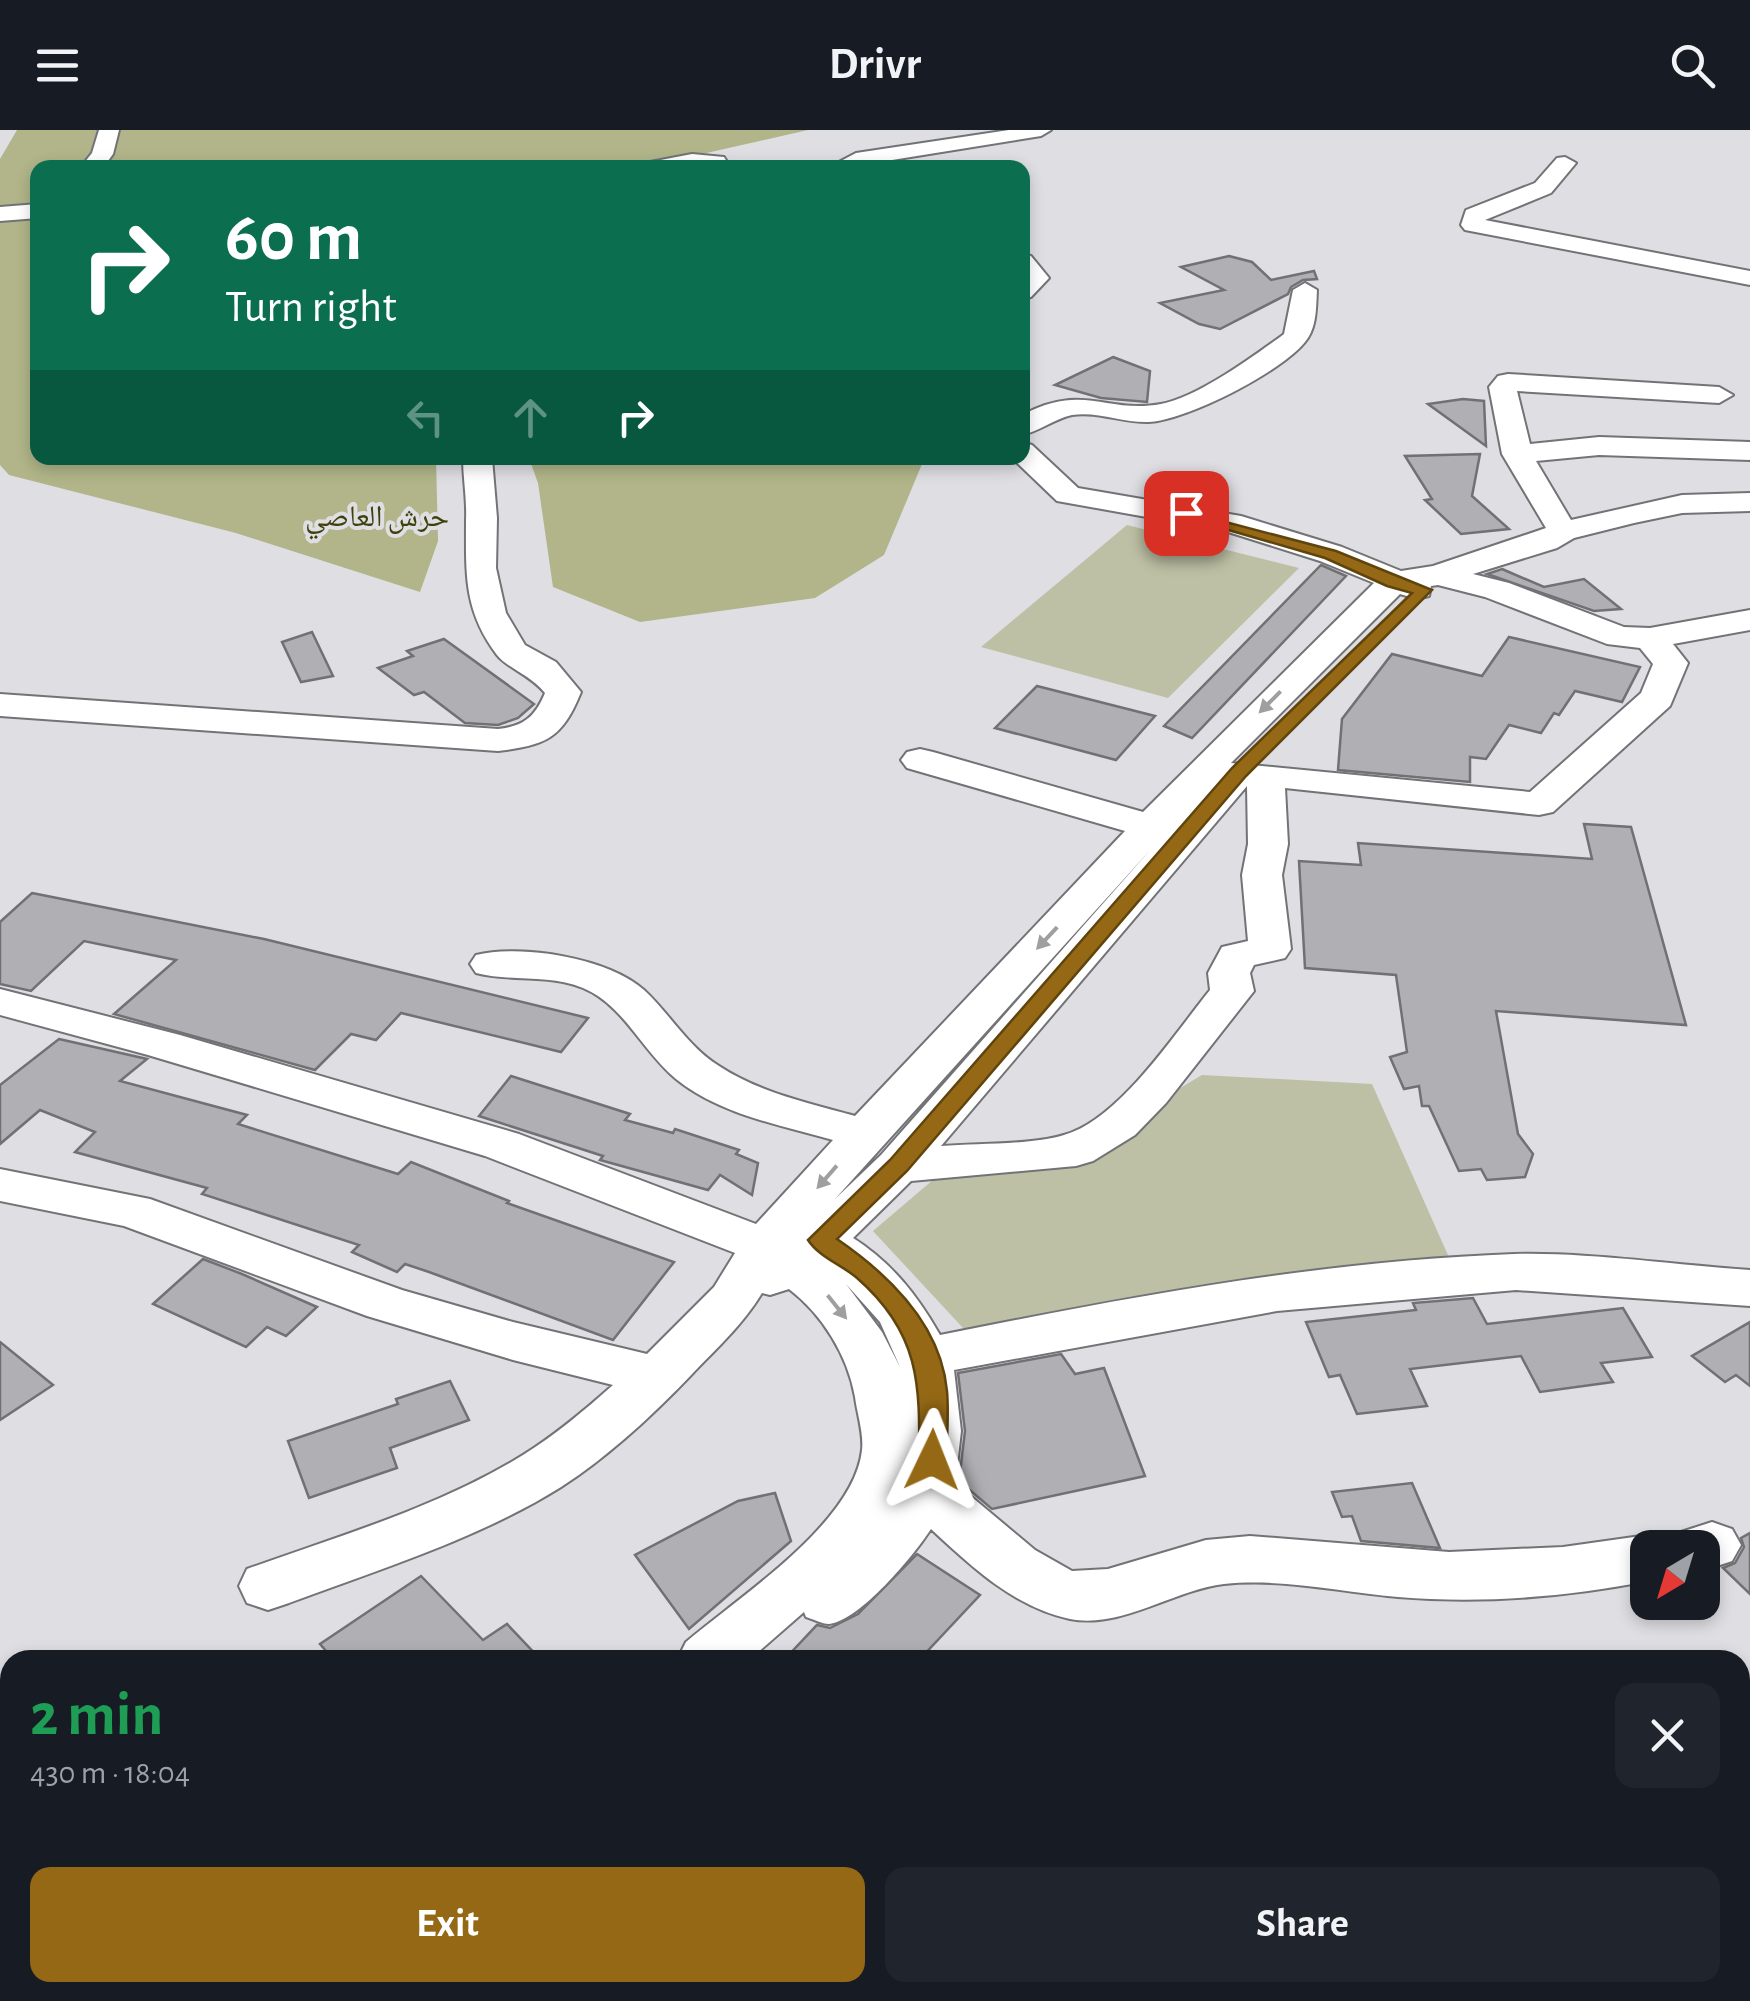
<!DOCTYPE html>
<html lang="en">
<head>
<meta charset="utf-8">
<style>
  :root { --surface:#171b24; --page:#20242c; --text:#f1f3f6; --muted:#9ea1a6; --accent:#946814 }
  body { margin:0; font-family:"Alegreya Sans","Noto Naskh Arabic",sans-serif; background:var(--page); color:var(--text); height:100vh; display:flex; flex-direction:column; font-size:38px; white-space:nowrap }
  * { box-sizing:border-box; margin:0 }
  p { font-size:32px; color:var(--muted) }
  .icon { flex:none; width:55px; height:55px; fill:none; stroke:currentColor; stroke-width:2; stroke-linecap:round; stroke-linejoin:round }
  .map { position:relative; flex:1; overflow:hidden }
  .drawer { position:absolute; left:0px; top:1520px; width:1750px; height:352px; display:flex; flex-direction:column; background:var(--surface); border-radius:30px 30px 0 0; box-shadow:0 5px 15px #0003 }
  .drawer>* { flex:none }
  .guide { position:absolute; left:30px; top:30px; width:1000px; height:305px; border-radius:20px; box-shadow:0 5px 15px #0003; background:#0b6e4f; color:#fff; overflow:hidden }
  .needle { width:65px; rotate:218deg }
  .fabs { position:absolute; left:1630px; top:1400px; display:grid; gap:20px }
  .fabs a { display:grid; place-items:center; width:90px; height:90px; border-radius:20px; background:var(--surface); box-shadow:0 5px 15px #0003; font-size:50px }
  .pin { position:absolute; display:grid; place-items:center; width:85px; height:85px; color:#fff; margin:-42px; border-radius:20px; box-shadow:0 5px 15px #0006 }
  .me { position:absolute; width:110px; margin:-55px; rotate:2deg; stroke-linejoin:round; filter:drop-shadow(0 0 8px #0008) }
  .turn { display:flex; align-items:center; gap:35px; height:210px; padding:0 30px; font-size:45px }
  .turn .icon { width:130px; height:130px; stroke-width:2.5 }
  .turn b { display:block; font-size:70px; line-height:85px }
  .lanes { display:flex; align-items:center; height:95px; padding:0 30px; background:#0003; justify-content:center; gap:50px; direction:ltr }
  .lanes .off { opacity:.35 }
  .round { display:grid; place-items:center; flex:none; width:105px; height:105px; border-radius:20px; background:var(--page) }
  .headline { display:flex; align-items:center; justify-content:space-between; height:170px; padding:0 30px }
  h1 { font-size:60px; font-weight:700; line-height:75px; color:#1e9e55 }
  .cta { display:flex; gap:20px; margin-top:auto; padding:20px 30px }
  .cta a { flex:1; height:115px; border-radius:20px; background:var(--accent); color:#fff; font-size:40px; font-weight:700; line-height:115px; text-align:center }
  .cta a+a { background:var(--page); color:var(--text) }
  header { display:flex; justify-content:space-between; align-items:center; height:130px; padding:0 30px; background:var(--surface); font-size:45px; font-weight:700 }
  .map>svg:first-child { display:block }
  .green { fill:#bdc0a4 }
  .forest { fill:#b1b589 }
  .building { fill:#b0afb3; stroke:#717174; stroke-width:2.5 }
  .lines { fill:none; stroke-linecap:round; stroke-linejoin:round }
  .minor-casing { stroke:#727376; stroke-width:4 }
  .minor { fill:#fff; fill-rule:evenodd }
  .oneway { fill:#9f9fa0 }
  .route { fill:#946814; stroke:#60440d; stroke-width:2.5 }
  .labels { text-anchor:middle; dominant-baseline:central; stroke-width:8; stroke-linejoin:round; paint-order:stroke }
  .far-park-label { font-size:30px; fill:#3f410c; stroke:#dedee3 }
</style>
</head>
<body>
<header><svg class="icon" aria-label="menu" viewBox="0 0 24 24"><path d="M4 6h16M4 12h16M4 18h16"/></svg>Drivr<svg class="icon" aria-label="search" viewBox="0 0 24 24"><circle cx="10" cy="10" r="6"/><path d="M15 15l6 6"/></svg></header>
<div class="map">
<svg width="1750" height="1871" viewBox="0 0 1750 1871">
  <rect width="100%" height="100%" fill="#dedee3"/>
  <g class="green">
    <path d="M1127,395L1299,438L1168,568L981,517Z"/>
    <path d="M1202,945L1372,954L1451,1132L964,1199L873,1101L954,1032L1076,1020Z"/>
  </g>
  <g class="forest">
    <path d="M17,0H808L640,38H38V328H436L438,411L420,462L236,403L9,345L0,335V29Z"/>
    <path d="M529,328H914L922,334L884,425L815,468L640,492L553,457L538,353Z"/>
  </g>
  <g class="building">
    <path d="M1229,126L1252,132L1271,150L1314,141L1317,149L1303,150L1291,157L1288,164L1220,199L1199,194L1160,173L1224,160L1181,137Z"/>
    <path d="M1113,227L1150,241L1147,272L1101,268L1055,255Z"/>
    <path d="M1463,269L1484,271L1486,316L1428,274Z"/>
    <path d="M1480,324L1472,366L1509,399L1461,404L1425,370L1432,369L1405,326Z"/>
    <path d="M1321,435L1346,446L1192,608L1164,596Z"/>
    <path d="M1502,439L1544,457L1584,449L1621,479L1594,481L1487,444Z"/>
    <path d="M312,502L333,546L301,552L282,512Z"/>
    <path d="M1509,507L1640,537L1622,572L1575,561L1559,585L1554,583L1541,603L1509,595L1486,629L1470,627V652L1338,640L1342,589L1392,524L1482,546Z"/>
    <path d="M444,509L534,574L518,588L498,595L465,593L424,562L414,565L378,538L413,526L407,521Z"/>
    <path d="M1037,556L1155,586L1116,630L995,598Z"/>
    <path d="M1584,694L1631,697L1686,895L1496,881L1518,1004L1533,1024L1525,1047L1487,1050L1481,1039L1459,1041L1429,976H1422L1419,956L1404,959L1390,927L1407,922L1396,845L1305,838L1299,731L1361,735L1358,713L1592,729Z"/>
    <path d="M32,763L264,809L588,888L561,922L401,883L376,910L351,904L315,940L114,884L176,830L84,811L31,861L0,854V792Z"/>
    <path d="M59,909L147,929L120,951L247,985L238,994L398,1044L411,1032L509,1071L507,1073L674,1132L613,1210L429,1142L405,1134L397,1142L352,1122L359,1115L202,1064L207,1058L75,1022L95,1002L40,980L0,1014V955Z"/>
    <path d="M511,946L630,984L625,990L673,1003L675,999L739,1020L736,1024L758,1033L752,1065L720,1045L708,1060L600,1030L603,1026L479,986Z"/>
    <path d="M203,1129L242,1144L317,1177L286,1206L267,1197L246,1217L153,1174Z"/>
    <path d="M1473,1168L1487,1194L1623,1178L1652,1227L1601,1233L1613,1252L1540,1262L1521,1226L1410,1239L1427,1276L1357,1284L1340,1245L1329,1247L1306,1192L1416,1180L1413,1173Z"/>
    <path d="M1750,1192V1256L1736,1245L1725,1252L1692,1226Z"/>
    <path d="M0,1212L53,1255L0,1290Z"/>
    <path d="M1061,1224L1075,1244L1104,1238L1145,1346L992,1379L959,1351L965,1301L958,1243Z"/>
    <path d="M450,1251L469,1290L390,1318L397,1338L309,1368L288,1311L398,1274L396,1269Z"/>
    <path d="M1412,1353L1440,1418L1361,1411L1352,1386L1342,1387L1332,1362Z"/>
    <path d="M775,1363L791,1411L689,1499L635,1425L738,1371Z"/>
    <path d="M1750,1403V1464L1723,1438L1735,1433L1744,1417L1741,1408Z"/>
    <path d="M917,1424L980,1465L919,1530H784L817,1495L830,1498L858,1484Z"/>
    <path d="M421,1446L483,1510L507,1494L541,1530H334L320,1514Z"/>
  </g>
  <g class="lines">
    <defs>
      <g id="minor">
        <path d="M99,0H119L113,24L103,38H80L92,23Z"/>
        <path d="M1009,0H1051L1041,6L861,35L863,38H840L837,33L856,23Z"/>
        <path d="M692,24L724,27L731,38H642L645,33Z"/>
        <path d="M1565,27L1576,33L1551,63L1485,90L1750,141V155L1465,100L1461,95L1466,80L1535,53L1557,28Z"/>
        <path d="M38,74V88L0,91V77Z"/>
        <path d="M1022,124L1031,126L1049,148L1031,167L1022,169Z"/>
        <path d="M1305,153L1317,160C1316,177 1317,198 1305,212C1281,242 1187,290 1149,292C1123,293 1098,281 1072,285C1054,289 1040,301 1022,305V285C1084,252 1106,284 1161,274C1198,267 1254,226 1284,204L1293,160Z"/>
        <path d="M1508,244L1719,257L1733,265L1719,273L1517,261L1530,314L1599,307L1750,312V330L1599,325L1536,331L1571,390L1682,365L1750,363V381L1682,383L1634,393L1574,408L1557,418L1473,444L1509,453L1624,497L1650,498L1750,480V500L1673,514L1688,533L1670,576L1553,682L1539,685L1285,658L1288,714L1282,745L1291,819L1285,828L1254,835L1250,843L1254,861L1166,973L1135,1005L1093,1031L1076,1036L911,1051L853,1108C892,1133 917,1165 940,1205C1129,1167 1320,1131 1514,1124C1587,1122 1675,1135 1750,1140V1176L1516,1160L1277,1181L954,1240L961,1301L955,1353L1035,1420L1072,1441L1108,1439L1206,1410L1250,1406L1449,1422L1563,1417L1648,1405L1668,1412L1671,1418H1648V1451C1566,1467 1481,1474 1398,1467C1340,1462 1283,1448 1224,1454C1174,1460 1121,1499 1070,1489C1014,1477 972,1437 931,1399C914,1425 860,1491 829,1494C822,1494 813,1489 806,1487L804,1482L749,1530H677L686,1512C740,1466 854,1393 862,1320C864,1304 857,1283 855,1267C848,1226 822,1184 789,1159L770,1165L762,1163C744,1193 718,1217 693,1243C654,1284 609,1326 561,1357C478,1409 380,1439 289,1473L268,1480L247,1473L239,1456L247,1439C339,1406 439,1377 523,1325C555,1305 585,1280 613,1255L513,1230L367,1186L124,1096L0,1071V1039L150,1069L402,1160L513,1192L647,1224L714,1157L735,1123L485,1026L148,925L0,885V859L180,905L519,1004L756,1094L833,1010C780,995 719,984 676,949C642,921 624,875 583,858C550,844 510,852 476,843L470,834L476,825C522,814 608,828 644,860C670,884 688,917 719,936C760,963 809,973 855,986L1125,701L907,638L901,630L907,622L920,619L933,622L1143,682L1374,453L1320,431L1225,401L1057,371L1012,328H1022V312L1032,315L1078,358L1241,386L1342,417L1401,441L1433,436L1546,398L1502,324L1489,257L1498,246ZM1438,455L1485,467L1607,514L1640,518L1653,534L1641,563L1530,662L1231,633L1400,464L1417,469L1429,466L1431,456ZM1247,656L1248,714L1242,745L1248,811L1222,817L1208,843L1210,860C1175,903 1119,990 1064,1005C1032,1015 976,1013 941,1016ZM1152,718L881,1025L835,1069ZM846,1154L880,1192L900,1237L882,1202Z"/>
        <path d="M463,328H492L497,388L496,438L506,483L525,515L556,532L581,562C562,609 546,615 498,621L0,586V564L498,599C524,596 535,587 545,563C529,544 507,538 497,525C463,480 466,443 466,390C467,369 463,348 463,328Z"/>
        <path d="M1712,1392L1732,1399L1741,1415L1732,1431L1702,1441V1418H1673L1681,1402Z"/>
        <path d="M288,1862H403L400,1871H284Z"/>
      </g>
    </defs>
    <use href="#minor" class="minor-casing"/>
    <use href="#minor" class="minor"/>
  </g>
  <defs><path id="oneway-solid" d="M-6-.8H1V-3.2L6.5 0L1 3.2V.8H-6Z" transform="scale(2.5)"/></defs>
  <g class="oneway">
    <use href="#oneway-solid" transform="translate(1270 572) rotate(135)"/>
    <use href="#oneway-solid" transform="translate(1047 808) rotate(133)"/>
    <use href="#oneway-solid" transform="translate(827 1047) rotate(131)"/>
    <use href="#oneway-solid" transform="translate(837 1177) rotate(51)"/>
  </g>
  <path class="route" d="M1180,380L1336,421L1432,460L1246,646L907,1041L837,1109C888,1144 941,1195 947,1261C949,1283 947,1308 946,1330L942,1338L932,1341L923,1338L919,1330C920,1254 920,1203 857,1148C842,1135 819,1127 808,1110L890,1030L1232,638L1412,463L1387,456L1325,428L1180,386Z"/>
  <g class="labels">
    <g class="far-park-label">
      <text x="377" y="387">حرش العاصي</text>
    </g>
  </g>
</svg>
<div class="fabs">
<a><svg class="needle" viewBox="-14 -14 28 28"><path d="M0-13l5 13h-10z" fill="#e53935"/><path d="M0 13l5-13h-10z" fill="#9ea1a6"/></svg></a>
</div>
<div class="pin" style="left:1186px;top:383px;background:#d93025"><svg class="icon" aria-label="arrive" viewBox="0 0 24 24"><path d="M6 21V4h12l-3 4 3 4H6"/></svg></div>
<svg class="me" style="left:932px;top:1330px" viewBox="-20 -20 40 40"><path d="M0-17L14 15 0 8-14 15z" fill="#946814" stroke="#fff" stroke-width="4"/></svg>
<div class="guide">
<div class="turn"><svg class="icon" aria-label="right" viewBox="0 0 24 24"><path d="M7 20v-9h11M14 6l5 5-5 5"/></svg><div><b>60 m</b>Turn right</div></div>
<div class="lanes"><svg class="icon off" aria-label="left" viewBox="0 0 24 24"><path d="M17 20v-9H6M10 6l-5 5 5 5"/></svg><svg class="icon off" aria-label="ahead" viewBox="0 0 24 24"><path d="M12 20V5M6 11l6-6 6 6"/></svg><svg class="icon" aria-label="right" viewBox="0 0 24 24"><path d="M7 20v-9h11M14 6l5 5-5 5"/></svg></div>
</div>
<section class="drawer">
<div class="headline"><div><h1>2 min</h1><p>430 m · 18:04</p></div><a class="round"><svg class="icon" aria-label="close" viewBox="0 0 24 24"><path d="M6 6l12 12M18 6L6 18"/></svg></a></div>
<div class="cta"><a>Exit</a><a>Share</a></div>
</section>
</div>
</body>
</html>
